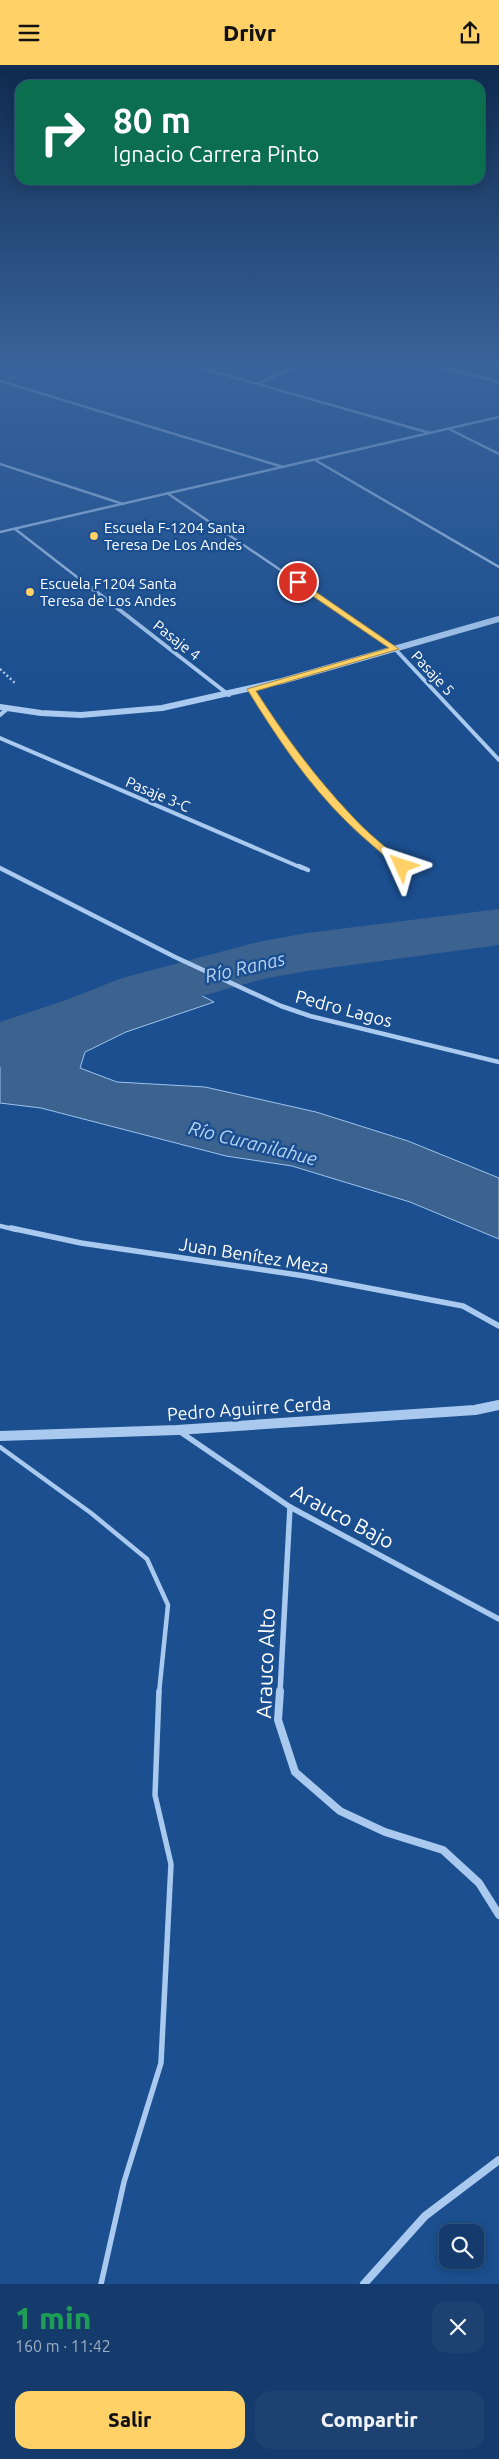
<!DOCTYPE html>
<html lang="es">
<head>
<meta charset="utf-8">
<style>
  :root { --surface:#143b6b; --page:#1d4271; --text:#f1f3f6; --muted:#9dadc1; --line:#33557e; --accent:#ffd166 }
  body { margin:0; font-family:Ubuntu,sans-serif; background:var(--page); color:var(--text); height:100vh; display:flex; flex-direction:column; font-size:19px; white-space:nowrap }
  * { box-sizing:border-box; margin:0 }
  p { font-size:16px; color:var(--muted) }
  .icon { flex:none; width:28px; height:28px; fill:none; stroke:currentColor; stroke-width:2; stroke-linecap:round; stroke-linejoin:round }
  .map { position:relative; height:2219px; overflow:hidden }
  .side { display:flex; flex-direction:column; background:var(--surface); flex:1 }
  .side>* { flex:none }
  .hud { position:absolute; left:15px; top:15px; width:470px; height:105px; border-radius:15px; box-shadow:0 2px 12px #0003,0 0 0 1px var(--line); background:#0b6e4f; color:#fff; overflow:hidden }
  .controls { position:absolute; left:439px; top:2159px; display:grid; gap:10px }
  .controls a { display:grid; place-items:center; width:45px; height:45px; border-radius:10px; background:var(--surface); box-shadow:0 2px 12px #0003,0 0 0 1px var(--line); font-size:25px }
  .pin { position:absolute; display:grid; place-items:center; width:42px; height:42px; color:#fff; margin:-21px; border:2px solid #fff; border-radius:50%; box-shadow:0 1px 5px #0007 }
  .me { position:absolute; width:55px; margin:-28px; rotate:312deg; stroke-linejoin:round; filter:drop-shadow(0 0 4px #0008) }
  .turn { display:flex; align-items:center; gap:18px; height:105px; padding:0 15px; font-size:22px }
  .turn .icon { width:65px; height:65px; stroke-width:2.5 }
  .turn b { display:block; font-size:35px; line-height:42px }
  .round { display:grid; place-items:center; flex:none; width:52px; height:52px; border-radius:15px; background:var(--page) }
  .summary { display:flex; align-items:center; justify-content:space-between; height:85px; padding:0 15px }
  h1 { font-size:30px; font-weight:800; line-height:38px; color:#1e9e55 }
  .cta { display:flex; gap:10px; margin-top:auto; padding:10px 15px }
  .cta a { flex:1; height:58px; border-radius:15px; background:var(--accent); color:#111; font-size:20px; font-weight:800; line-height:58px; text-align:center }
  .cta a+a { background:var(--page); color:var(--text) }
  header { display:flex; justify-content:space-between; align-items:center; height:65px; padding:0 15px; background:var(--accent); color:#111; font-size:22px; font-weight:800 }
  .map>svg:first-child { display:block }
  .green { fill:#2e69ad }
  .water { fill:#3c6290; stroke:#9cc4f0 }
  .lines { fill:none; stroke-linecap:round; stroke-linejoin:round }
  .river { fill:#3c6290; fill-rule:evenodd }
  .path { stroke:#a9c9ee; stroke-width:2.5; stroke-dasharray:2 2.5; stroke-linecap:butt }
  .service-far1 { stroke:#a9c9ee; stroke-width:4.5 }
  .service { stroke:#a9c9ee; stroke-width:5.5 }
  .minor-far4 { stroke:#a9c9ee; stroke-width:2.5 }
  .minor-far3 { stroke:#a9c9ee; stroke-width:4 }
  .minor-far2 { stroke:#a9c9ee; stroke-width:4.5 }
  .minor-far1 { stroke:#a9c9ee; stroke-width:5.5 }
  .minor { stroke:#a9c9ee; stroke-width:8 }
  .tertiary-far1 { stroke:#a9c9ee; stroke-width:6 }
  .tertiary { stroke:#a9c9ee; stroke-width:10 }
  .route { fill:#ffd166; stroke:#a68842 }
  .poi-dot { fill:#ffd166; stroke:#1b4f8f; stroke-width:2 }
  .labels { text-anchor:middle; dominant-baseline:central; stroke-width:5; stroke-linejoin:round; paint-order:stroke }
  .far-poi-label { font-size:15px; fill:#fff; stroke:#1b4f8f; text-anchor:start }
  .far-street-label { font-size:15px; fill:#fff; stroke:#1b4f8f }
  .street-label { font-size:18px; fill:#fff; stroke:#1b4f8f }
  .water-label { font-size:19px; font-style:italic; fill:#b5d3f5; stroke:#1b4f8f }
  .near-street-label { font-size:21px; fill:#fff; stroke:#1b4f8f }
</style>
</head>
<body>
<header><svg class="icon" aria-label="menu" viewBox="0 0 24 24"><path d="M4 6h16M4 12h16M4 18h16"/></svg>Drivr<svg class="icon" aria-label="share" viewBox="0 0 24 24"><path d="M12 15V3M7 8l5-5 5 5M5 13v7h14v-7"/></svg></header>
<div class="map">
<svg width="499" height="2219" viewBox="0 0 499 2219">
  <rect width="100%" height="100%" fill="#1b4f8f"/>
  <path class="green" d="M11,297H52L55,298L12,316L0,312V300Z"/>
  <path class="water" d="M165,911L214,937L126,967L85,987L80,1003L117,1017L205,1022L316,1047L408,1076L499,1113V1174L410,1137L292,1101L226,1091L41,1043L0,1038V967L98,931Z"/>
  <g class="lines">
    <path class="river" d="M499,844V880L307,906L263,914L166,941L112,965L0,1002V957L66,935L122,913L258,877L307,868Z"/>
    <path class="path" d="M0,604L16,619"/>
    <path class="service-far1" d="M0,1382L91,1448L147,1494L168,1540L159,1628"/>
    <path class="service" d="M101,2219L124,2117L161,1998L171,1799L155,1730L159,1626"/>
    <g class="minor-far4">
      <path d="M180,297L430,368"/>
      <path d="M422,297L499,317"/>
      <path d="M0,316L283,402"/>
      <path d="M258,319L304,297"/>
      <path d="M449,364L499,389"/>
      <path d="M315,395L499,502"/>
      <path d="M0,399L123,439"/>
      <path d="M167,428L301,519"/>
      <path d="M15,464L86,519"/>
      <path d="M0,467L499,352"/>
    </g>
    <g class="minor-far3">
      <path d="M85,518L229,630"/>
      <path d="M299,518L395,584L499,695"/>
      <path d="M251,625C282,672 314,717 353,758C368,773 386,787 402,801"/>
      <path d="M0,650L7,644"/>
      <path d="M0,673L302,803"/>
    </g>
    <g class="minor-far2">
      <path d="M299,801L308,805"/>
      <path d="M0,803L175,892L281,941L310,951L499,997"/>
      <path d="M0,1161L17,1165"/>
    </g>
    <g class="minor-far1">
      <path d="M11,1163L81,1178L305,1211L463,1241L499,1261"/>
      <path d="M179,1366L290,1442L499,1554"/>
      <path d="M280,1628L290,1442"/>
    </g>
    <g class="minor">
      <path d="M280,1626L278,1655L295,1707L340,1746L385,1767L443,1785L479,1818L499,1850"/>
      <path d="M364,2219L425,2151L499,2095"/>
    </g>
    <path class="tertiary-far1" d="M0,642L41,648L81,650L162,643L282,616L499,554"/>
    <path class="tertiary" d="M0,1371L177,1365L475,1345L499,1340"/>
  </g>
  <linearGradient id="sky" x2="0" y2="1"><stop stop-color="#0f2b4f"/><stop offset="0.49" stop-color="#39639b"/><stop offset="1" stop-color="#39639b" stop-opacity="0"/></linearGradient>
  <rect width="499" height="608" fill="url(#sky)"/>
  <path class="route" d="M295,516H300L399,584L256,626C284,670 315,712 351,750C367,768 387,783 405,799V803H398C381,787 363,773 347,757C307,718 276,671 247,624L389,583L295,519Z"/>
  <g class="poi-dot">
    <circle cx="94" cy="471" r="5"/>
    <circle cx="30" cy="527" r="5"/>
  </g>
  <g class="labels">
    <g class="far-poi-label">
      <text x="104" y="462">Escuela F-1204 Santa<tspan x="104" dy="17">Teresa De Los Andes</tspan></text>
      <text x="40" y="518">Escuela F1204 Santa<tspan x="40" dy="17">Teresa de Los Andes</tspan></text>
    </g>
    <g class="far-street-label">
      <text transform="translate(177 575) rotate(38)">Pasaje 4</text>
      <text transform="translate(433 608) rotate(47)">Pasaje 5</text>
      <text transform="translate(158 729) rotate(23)">Pasaje 3-C</text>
    </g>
    <g class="street-label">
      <text transform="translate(344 943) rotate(15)">Pedro Lagos</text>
      <text transform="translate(254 1190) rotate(9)">Juan Benítez Meza</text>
      <text transform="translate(249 1343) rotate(-4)">Pedro Aguirre Cerda</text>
    </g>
    <g class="water-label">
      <text transform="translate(245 902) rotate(-13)">Río Ranas</text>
      <text transform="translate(253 1078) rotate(14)">Río Curanilahue</text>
    </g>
    <g class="near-street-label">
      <text transform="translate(343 1451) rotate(28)">Arauco Bajo</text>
      <text transform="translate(265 1598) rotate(-88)">Arauco Alto</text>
    </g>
  </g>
</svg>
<div class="controls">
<a><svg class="icon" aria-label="search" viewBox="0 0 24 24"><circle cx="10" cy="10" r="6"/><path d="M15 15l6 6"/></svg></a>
</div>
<div class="pin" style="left:298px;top:517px;background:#d93025"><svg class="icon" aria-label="arrive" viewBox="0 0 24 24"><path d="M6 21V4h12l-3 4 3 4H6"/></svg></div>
<svg class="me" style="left:402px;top:801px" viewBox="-20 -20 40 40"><path d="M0-17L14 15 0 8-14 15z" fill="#ffd166" stroke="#fff" stroke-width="4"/></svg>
<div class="hud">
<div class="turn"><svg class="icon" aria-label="right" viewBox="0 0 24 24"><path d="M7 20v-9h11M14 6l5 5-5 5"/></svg><div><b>80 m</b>Ignacio Carrera Pinto</div></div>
</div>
</div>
<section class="side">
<div class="summary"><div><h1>1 min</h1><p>160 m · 11:42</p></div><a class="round"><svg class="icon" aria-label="close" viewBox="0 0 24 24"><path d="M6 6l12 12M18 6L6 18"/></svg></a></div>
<div class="cta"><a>Salir</a><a>Compartir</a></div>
</section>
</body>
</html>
